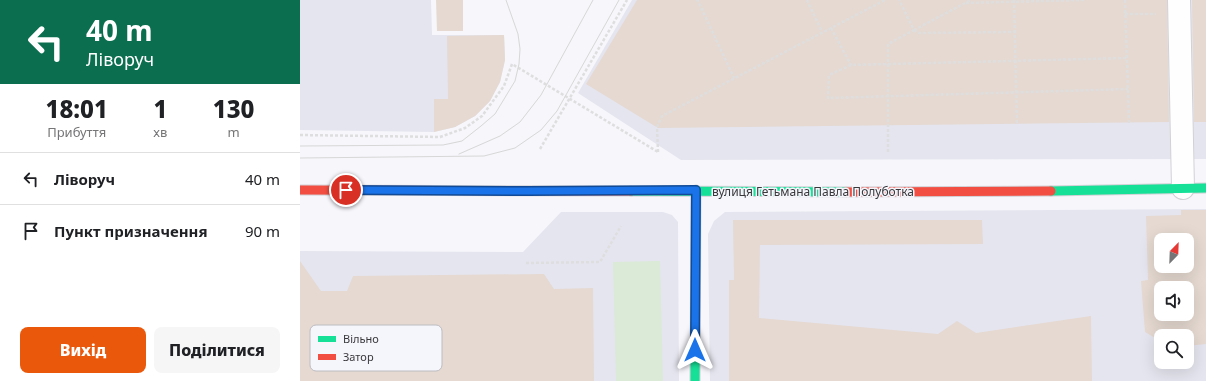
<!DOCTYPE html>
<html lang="uk">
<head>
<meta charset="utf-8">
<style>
  :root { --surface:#fff; --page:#f6f6f6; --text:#202124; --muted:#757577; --line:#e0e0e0; --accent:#ea580c }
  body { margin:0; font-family:"Noto Sans",sans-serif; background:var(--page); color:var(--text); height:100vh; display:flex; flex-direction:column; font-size:15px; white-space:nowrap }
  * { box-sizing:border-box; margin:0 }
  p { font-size:13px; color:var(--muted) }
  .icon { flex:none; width:22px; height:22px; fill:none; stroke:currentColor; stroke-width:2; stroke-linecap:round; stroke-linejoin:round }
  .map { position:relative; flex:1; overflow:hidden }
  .sheet { display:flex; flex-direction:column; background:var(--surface); width:300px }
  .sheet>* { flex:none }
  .banner { background:#0b6e4f; color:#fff; overflow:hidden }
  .needle { width:26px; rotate:23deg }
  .controls { position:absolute; left:854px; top:233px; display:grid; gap:8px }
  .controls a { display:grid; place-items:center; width:40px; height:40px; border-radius:8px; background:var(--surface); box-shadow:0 4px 16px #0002; font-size:20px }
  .pin { position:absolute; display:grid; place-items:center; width:34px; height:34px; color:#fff; margin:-17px; border:2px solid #fff; border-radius:50%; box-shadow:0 1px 4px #0007 }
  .me { position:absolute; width:44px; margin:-22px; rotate:0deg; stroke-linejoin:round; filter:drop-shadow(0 0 3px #0008) }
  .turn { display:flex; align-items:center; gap:14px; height:84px; padding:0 20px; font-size:18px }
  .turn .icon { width:52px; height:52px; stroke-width:2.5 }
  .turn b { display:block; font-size:28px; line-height:34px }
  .eta { display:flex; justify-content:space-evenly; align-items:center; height:68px; text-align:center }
  .eta b { font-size:24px; font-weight:800; line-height:28px }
  .action { display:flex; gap:8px; margin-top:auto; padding:8px 20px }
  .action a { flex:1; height:46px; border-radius:8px; background:var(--accent); color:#fff; font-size:16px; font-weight:800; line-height:46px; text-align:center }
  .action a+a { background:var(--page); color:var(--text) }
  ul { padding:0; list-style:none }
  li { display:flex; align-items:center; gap:12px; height:52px; padding:0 20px; border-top:1px solid var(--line) }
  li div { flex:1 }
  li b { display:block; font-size:15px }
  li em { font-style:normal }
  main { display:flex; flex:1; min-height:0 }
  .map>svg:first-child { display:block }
  .built { fill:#e5e5ef; fill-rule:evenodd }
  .green { fill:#daead6 }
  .building { fill:#e5d9d1; fill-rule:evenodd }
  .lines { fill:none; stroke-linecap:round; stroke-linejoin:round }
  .street-casing { stroke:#d2d2d6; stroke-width:24 }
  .fast-casing { stroke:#d2d2d6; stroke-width:11 }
  .jam-casing { stroke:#d2d2d6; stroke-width:11 }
  .path { stroke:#dededf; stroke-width:2.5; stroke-dasharray:3 2; stroke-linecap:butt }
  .street { stroke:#fefefe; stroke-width:22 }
  .fast { stroke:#16e098; stroke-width:9 }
  .jam { stroke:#f24e42; stroke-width:9 }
  .tram { stroke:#d7d7d7; stroke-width:1 }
  .route-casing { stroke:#114b97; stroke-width:10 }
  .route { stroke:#1a73e8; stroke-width:7 }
  .labels { text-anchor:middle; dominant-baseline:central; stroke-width:3; stroke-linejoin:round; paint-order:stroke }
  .street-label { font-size:12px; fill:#38383b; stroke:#f5f5fc }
  .key { fill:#f5f5fc; stroke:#bcbcc2; stroke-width:1 }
  .key-label { font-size:11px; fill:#38383b }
</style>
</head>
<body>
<main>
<section class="sheet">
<div class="banner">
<div class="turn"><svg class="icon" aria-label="left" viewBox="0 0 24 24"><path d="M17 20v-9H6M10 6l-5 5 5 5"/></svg><div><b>40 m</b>Ліворуч</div></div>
</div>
<div class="eta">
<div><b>18:01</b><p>Прибуття</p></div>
<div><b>1</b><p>хв</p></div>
<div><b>130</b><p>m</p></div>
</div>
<ul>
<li><svg class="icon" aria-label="left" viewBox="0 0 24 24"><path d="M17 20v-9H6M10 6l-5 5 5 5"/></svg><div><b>Ліворуч</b></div><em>40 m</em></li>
<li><svg class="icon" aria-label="arrive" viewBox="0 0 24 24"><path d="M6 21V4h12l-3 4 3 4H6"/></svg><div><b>Пункт призначення</b></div><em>90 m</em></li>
</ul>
<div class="action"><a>Вихід</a><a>Поділитися</a></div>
</section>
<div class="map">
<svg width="906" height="381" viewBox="0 0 906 381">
  <rect width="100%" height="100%" fill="#f6f6fb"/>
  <g class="built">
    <path d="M0,0H131L132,35H204L205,60L200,82L190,101L175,116L155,127L134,132L0,130Z"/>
    <path d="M332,0H906V159L381,160L278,93Z"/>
    <path d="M906,209V381H410L408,234L414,221L425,212ZM861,240H887V266H861ZM861,288H887V314H861ZM861,336H887V362H861Z"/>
    <path d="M261,212H363L372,215L378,222L379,381H0V251L223,252Z"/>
  </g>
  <path class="green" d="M360,261L363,381H316L313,262Z"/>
  <g class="building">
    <path d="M136,0H163V31H137Z"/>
    <path d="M337,0H867L869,122L358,128L286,84Z"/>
    <path d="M892,0H906V122H894Z"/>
    <path d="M204,35L205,60L200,82L190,101L175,116L155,127L134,132V99H148L147,36Z"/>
    <path d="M881,210H906V344L887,346V336H861V348H855V338L845,332L841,281L848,280L846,216L881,215ZM861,240H887V266H861ZM861,288H887V314H861Z"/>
    <path d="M433,220H682L683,244L460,245L459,318L638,334L657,321L676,333L791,316L792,381H429V280H434Z"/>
    <path d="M0,261L21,291H47L53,276L244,274L254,289L293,288L294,381H0Z"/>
  </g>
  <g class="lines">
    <defs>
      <path id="street" d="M879,0L883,188"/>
      <g id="fast">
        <path d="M331,191L546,192"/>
        <path d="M751,191L906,188"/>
        <path d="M395,381L396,190"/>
      </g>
      <g id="jam">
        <path d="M0,190L331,191"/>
        <path d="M546,192L751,191"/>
      </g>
    </defs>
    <use href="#street" class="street-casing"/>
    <use href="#fast" class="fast-casing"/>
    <use href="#jam" class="jam-casing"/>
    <g class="path">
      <path d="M396,0L398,1L434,78"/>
      <path d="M507,0L522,32"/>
      <path d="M714,0L717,124"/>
      <path d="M825,0L829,123"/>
      <path d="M666,3L784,0"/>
      <path d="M825,14H856"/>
      <path d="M531,28L551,65"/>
      <path d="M614,30L619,33L715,32"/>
      <path d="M614,30L671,0"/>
      <path d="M826,58L551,65L529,75L528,98L828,89"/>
      <path d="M0,135L140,137L165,128L182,116L204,86L212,64L358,152"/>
      <path d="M240,149L327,0"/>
      <path d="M358,152L357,127L362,116L585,0"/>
      <path d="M588,152V44L614,30L599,0"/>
      <path d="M226,263L300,262L321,226"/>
    </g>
    <use href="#street" class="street"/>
    <use href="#fast" class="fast"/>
    <use href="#jam" class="jam"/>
    <g class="tram">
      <path d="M0,146L143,145L162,141L181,126L195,114L215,81L219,64L220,49L218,34L206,0"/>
      <path d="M159,154L200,136L220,122L241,95L293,0"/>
      <path d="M0,158L184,156L215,148L241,130L257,111L319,0"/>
    </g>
  </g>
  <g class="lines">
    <defs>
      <path id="route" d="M46,190L227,191L396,190L395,350"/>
    </defs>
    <use href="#route" class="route-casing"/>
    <use href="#route" class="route"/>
  </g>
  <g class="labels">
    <g class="street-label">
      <text x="513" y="191">вулиця Гетьмана Павла Полуботка</text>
    </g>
  </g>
  <rect x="10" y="325" width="132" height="46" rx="6" class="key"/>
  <rect x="18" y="336" width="18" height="6" fill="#16e098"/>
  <rect x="18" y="354" width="18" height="6" fill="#f24e42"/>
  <g class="key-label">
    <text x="43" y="343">Вільно</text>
    <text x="43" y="361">Затор</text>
  </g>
</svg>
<div class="controls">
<a><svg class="needle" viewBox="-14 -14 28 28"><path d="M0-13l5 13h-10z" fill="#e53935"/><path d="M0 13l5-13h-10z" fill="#757577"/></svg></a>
<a><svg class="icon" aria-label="sound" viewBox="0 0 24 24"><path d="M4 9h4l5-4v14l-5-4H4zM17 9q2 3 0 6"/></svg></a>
<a><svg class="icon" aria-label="search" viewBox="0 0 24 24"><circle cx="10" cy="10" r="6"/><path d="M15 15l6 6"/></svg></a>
</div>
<div class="pin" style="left:46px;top:190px;background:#d93025"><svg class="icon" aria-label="arrive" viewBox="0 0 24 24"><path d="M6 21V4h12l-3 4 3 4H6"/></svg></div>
<svg class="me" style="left:395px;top:350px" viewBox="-20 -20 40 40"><path d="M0-17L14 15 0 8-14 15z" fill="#1a73e8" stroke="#fff" stroke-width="4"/></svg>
</div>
</main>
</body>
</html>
